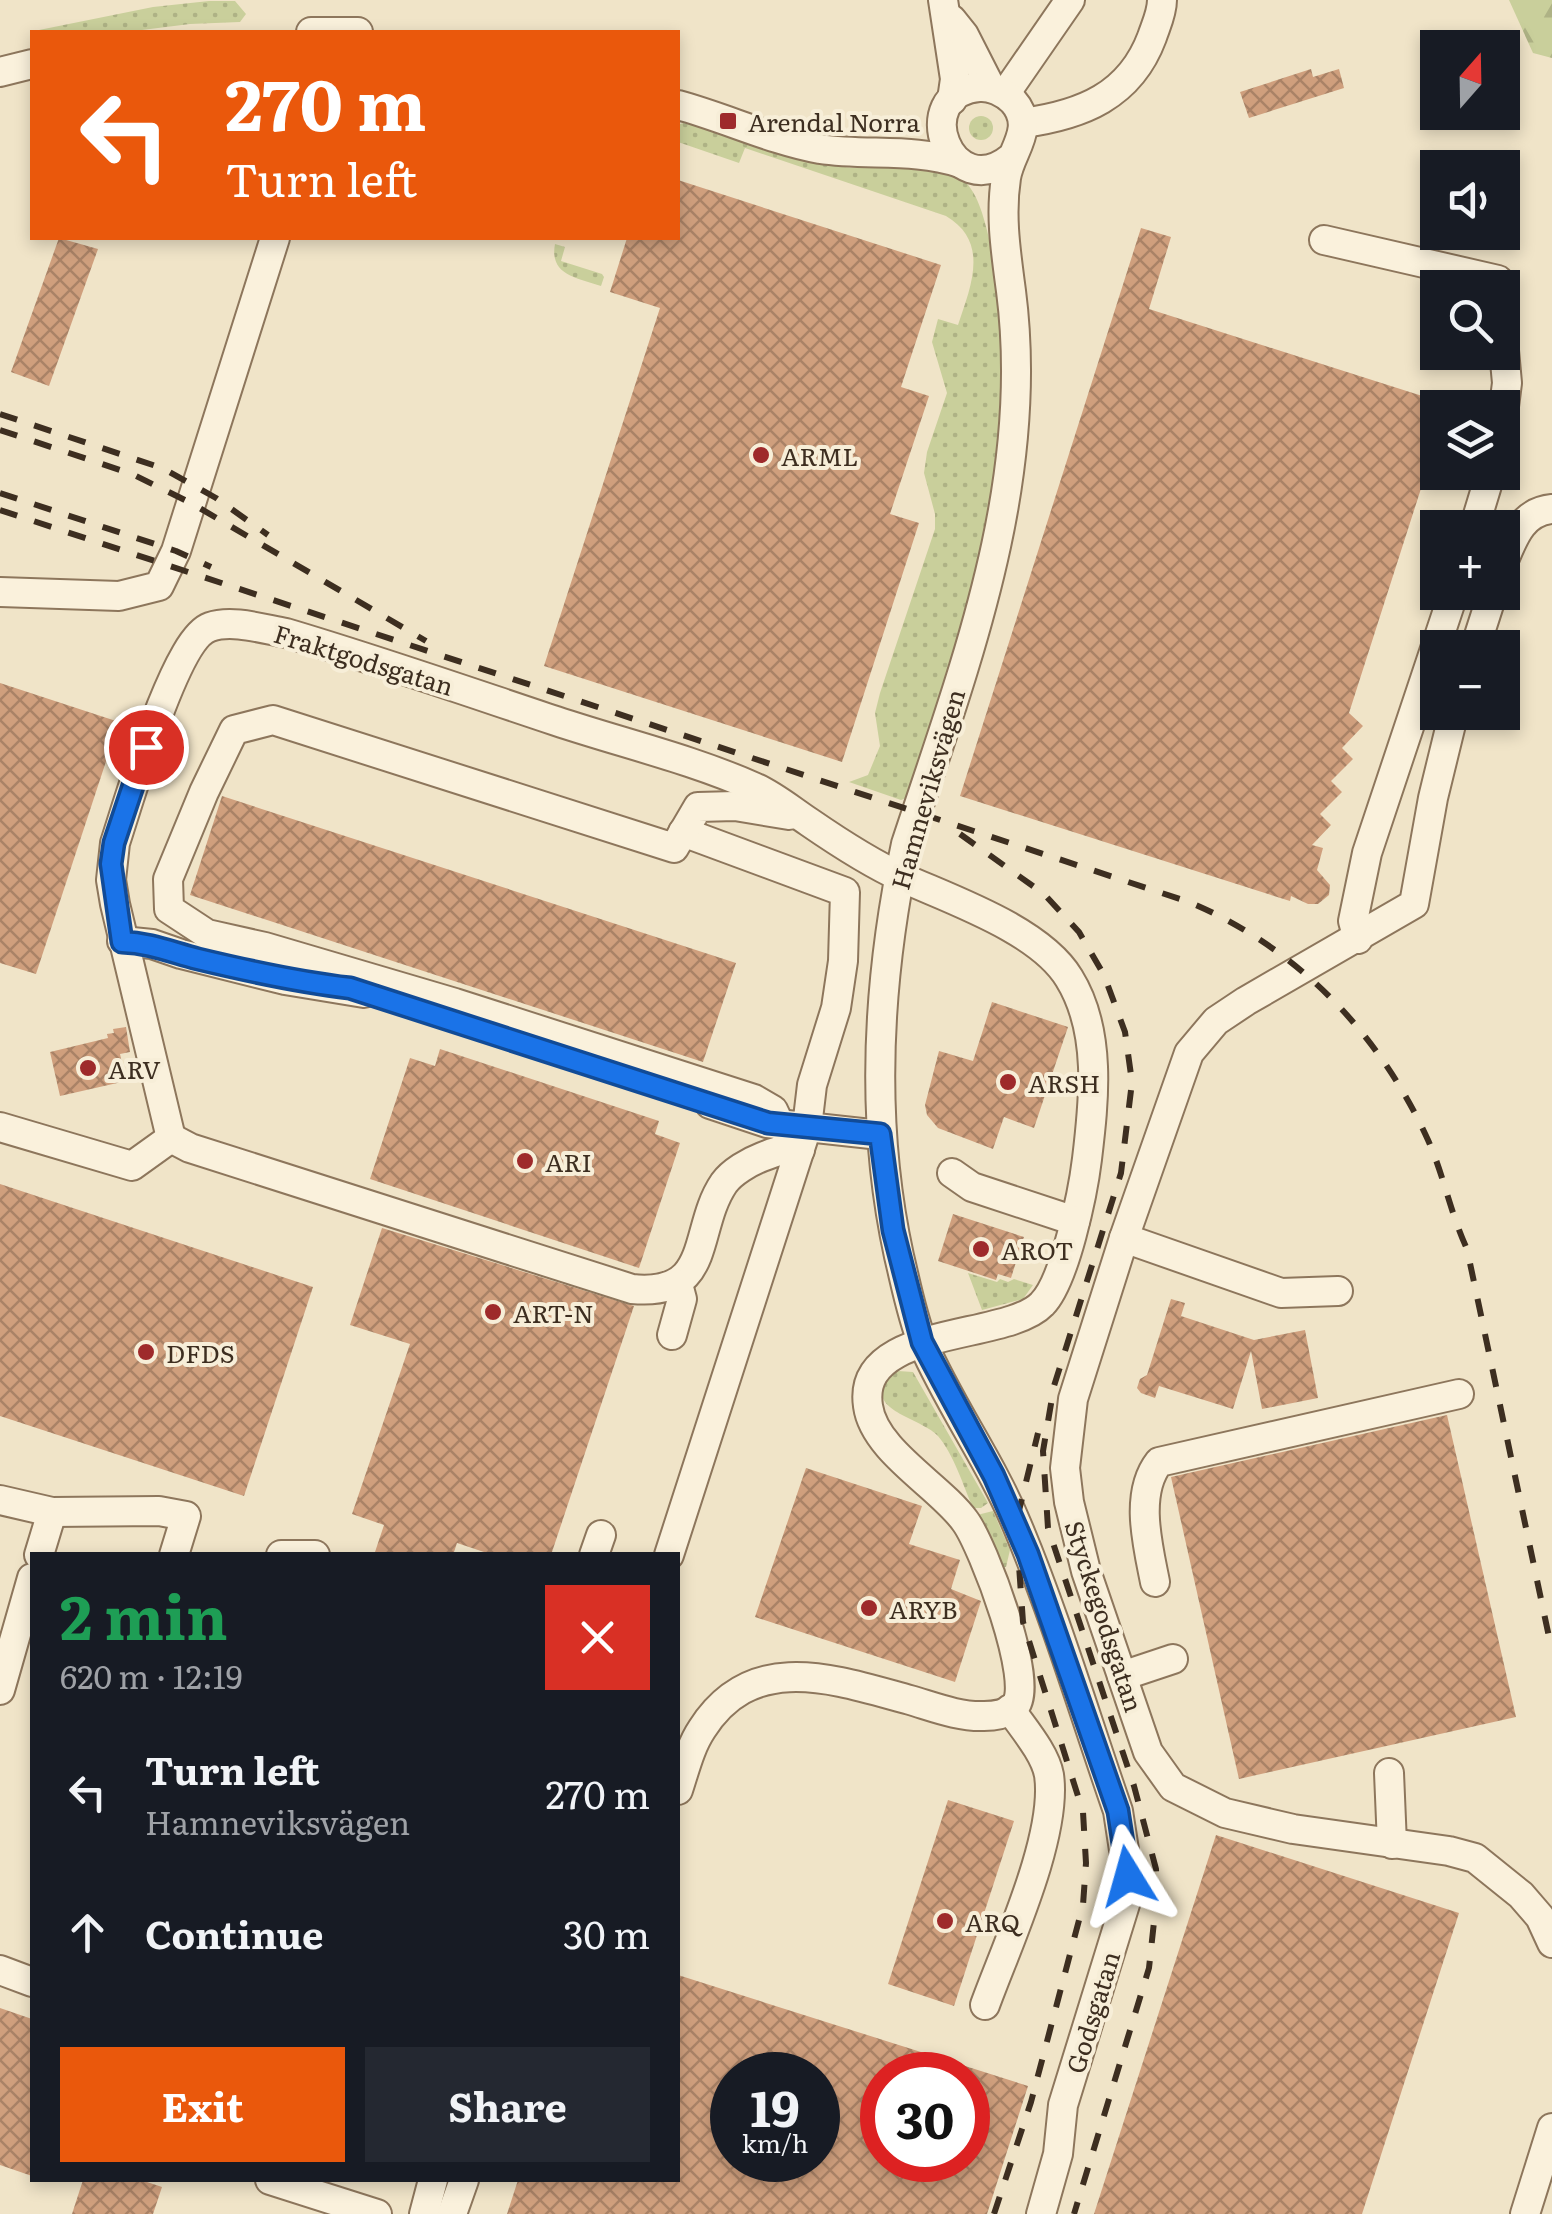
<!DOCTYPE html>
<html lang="en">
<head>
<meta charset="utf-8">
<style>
  :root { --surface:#171b24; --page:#242831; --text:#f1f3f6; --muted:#9ea1a6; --accent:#ea580c }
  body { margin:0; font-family:Literata,serif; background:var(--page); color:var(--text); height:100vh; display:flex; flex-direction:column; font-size:38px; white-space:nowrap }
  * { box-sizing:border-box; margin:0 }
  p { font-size:32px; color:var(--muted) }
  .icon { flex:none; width:55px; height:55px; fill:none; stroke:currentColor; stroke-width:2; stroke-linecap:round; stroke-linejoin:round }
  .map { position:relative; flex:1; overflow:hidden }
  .panel { position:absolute; left:30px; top:1552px; width:650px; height:630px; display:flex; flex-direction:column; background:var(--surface); border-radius:0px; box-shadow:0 5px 15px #0003 }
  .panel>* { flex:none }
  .top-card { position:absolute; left:30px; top:30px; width:650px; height:210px; border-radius:0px; box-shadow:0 5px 15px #0003; background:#ea580c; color:#fff; overflow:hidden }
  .needle { width:65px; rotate:20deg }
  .tools { position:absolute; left:1420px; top:30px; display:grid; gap:20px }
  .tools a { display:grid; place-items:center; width:100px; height:100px; border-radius:0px; background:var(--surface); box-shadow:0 5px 15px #0003; font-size:50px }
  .speed { position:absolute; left:710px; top:2052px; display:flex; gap:20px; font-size:50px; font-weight:700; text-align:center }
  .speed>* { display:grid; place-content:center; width:130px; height:130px; border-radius:50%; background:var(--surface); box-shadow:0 5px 15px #0003; line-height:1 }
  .speed small { font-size:25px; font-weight:400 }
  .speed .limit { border:15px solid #d22; background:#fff; color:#111 }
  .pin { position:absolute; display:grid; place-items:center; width:85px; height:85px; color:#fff; margin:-42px; border:5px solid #fff; border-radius:50%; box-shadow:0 2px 10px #0007 }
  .me { position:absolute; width:110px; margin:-55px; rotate:352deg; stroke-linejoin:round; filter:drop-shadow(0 0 8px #0008) }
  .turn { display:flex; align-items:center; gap:35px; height:210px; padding:0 30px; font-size:45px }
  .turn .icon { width:130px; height:130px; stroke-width:2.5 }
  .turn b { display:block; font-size:70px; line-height:85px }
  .round { display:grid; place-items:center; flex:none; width:105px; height:105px; border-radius:0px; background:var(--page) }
  .overview { display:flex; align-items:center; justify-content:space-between; height:170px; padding:0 30px }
  h1 { font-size:60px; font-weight:700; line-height:75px; color:#1e9e55 }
  .action { display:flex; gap:20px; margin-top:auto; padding:20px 30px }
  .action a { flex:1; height:115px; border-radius:0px; background:var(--accent); color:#fff; font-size:40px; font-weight:700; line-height:115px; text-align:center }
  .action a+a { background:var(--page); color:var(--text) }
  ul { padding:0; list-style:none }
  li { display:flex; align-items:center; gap:30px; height:140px; padding:0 30px }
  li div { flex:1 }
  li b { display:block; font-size:38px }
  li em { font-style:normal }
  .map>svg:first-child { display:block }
  .grass { fill:url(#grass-dots) }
  .forest { fill:url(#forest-firs) }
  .building { fill:url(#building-cross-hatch); fill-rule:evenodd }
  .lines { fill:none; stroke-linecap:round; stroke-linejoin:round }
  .minor-casing { stroke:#8d765c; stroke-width:32 }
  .minor { stroke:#faf1dc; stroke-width:28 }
  .rail { stroke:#3d2e20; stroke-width:6; stroke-dasharray:18 18; stroke-linecap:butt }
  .route-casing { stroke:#114b97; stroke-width:25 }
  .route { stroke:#1a73e8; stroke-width:18 }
  .poi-dot { fill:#9e2a2b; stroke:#f7eed8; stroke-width:4 }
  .labels { text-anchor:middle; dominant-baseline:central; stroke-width:8; stroke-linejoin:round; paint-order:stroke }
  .poi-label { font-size:25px; fill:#3d2e20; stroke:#f7eed8; text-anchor:start }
  .street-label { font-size:25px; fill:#3d2e20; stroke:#f7eed8 }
</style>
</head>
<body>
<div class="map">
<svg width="1552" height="2214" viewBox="0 0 1552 2214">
  <defs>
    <pattern id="grass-dots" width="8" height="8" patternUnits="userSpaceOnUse" patternTransform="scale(2.5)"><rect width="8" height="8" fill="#c9cf9b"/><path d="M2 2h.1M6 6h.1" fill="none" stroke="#aeb285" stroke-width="1.8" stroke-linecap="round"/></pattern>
    <pattern id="forest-firs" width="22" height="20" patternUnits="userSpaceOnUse" patternTransform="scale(2.5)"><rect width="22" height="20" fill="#c9cf9b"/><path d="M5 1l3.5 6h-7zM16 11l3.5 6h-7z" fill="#aeb285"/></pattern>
    <pattern id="building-cross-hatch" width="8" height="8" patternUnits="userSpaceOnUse" patternTransform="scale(2.5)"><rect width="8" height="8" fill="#cf9f7d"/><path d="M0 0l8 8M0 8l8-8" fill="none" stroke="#a98266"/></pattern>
  </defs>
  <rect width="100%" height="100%" fill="#f0e4c8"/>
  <g class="grass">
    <path d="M209,1H235L246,14L240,22L190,24L126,32L39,30L153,7Z"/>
    <circle cx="981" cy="128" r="12"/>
    <path d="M683,123C738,134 787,162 844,167C877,170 935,158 963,180C979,193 985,223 990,242C1000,282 1002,321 1002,362C1003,521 956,650 906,798L901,800L849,782L868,775L880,746L875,713L880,693L935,529V514L924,473L927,452L947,393L932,342L938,319L958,325C971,286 990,242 946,216L745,148L739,163L678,142V125Z"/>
    <path d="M555,244L565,247L561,261L602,274L604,277L601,286C577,278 549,275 555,244Z"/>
    <path d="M968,1273L997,1282L1000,1279L1008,1282L1014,1279L1033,1285L1023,1299L982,1310Z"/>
    <path d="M898,1371L913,1372L988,1503L981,1508H973C963,1485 954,1455 938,1436C924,1420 875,1412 883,1388C885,1379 891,1374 898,1371Z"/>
    <path d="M993,1511L1010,1550L1006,1567H999L977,1515Z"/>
  </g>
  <path class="forest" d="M1509,0H1552V58L1533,53Z"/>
  <g class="building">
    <path d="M1311,69L1313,77L1339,69L1344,88L1249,118L1240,92Z"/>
    <path d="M678,180L941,265L901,387L929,396L890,514L919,523L842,762L544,666L660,308L610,292L627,238H678Z"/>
    <path d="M1141,228L1171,237L1149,309L1438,401V477L1426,473L1349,713L1363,726L1342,748L1353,759L1331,781L1342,792L1320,814L1331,825L1312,845L1323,848L1317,870L1330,885L1329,895L1318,904H1308L1291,896L1290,901L960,796Z"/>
    <path d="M59,238L98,249L49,386L11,372Z"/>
    <path d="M0,683L119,722L36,974L0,963Z"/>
    <path d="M222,796L736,963L703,1062L190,895Z"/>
    <path d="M992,1002L1068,1027L1034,1128L1004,1117L993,1149L938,1128L927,1115L925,1105L939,1051L973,1061Z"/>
    <path d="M126,1027L130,1052L120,1054L126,1081L60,1096L50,1052L108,1038L107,1034L114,1033L113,1029Z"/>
    <path d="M440,1049L659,1121L655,1134L680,1143L639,1268L370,1179L410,1058L435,1066Z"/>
    <path d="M0,1184L313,1287L244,1496L0,1416Z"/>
    <path d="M953,1214L1024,1237L1011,1278L998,1274L996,1280L938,1261Z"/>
    <path d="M382,1228L634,1306L551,1555H493L457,1543L453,1555H374L384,1525L352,1514L410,1344L350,1325Z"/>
    <path d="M1171,1299L1185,1303L1181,1316L1254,1340L1305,1330L1318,1398L1262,1409L1251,1351L1233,1409L1159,1386L1155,1398L1141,1393L1137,1388L1140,1379L1147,1375Z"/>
    <path d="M1447,1415L1516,1717L1239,1779L1171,1477Z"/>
    <path d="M806,1468L922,1506L909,1544L960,1560L951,1589L981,1601L955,1682L755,1617Z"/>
    <path d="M948,1800L1014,1821L954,2006L888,1984Z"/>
    <path d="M1216,1835L1459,1913L1362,2214H1094Z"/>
    <path d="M678,1975L1028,2086L987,2214H507L518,2180H678ZM732,2075H818V2160H732ZM882,2075H968V2160H882Z"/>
    <path d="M0,2008L32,2019V2176L0,2165Z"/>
    <path d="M83,2180H141L162,2187L153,2214H72Z"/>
  </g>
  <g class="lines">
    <defs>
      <g id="minor">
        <path d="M943,0L955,79L952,100"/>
        <path d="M952,20L964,35L991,88"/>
        <path d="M311,32H358"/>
        <path d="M0,72L32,64"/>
        <path d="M1005,94L1070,0"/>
        <path d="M678,105C726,118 771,140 820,149C867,156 914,148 960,163"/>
        <path d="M1023,123C1082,115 1130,96 1152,37C1156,25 1162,13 1162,0"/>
        <path d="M1012,157C950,208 908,93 979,87C991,86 1004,92 1013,101C1037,128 1010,151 1006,178C1000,216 1006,253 1011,291C1036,483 965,665 906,844C877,981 869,1119 899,1256C906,1285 912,1317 923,1344C950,1406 991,1462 1017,1525C1056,1618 1085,1716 1118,1811L1128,1876L1126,1901L1063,2105L1058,2154L1041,2214"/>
        <path d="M1324,240L1498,280L1499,288"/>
        <path d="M1502,329L1507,383L1502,422"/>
        <path d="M1474,528L1491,472"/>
        <path d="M1502,565C1513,539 1521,512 1552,509"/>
        <path d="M0,592L119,596L159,586L176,551L275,238"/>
        <path d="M1475,648L1493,592"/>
        <path d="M1454,712L1433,798L1414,904L1246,1001L1216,1021L1189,1053L1124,1238L1073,1399L1065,1468L1069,1502L1086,1571L1148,1752L1173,1787L1225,1813L1293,1829L1449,1851L1475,1858L1521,1895L1540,1917L1552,1943"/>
        <path d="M683,832L845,892L843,961L836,1008L812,1085L807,1127L767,1123L710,1104"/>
        <path d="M1358,939L1353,921L1367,853L1454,592"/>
        <path d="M122,941L152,944L181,954L285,980L364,993"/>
        <path d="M780,1125L773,1110L754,1099L455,1003L265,947L207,934L169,909L168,879L204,792L234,730L273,720L674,848L698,807L735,806L789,815"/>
        <path d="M0,1127L132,1166L171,1138"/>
        <path d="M171,1138L115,904L111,880L115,843C128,804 175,639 210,627C232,619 263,629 286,633C377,660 466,691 556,721C622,743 691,759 754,787C773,795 791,810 809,822C838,842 870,863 903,878C952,900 1040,930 1069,978C1102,1031 1094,1101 1087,1159C1083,1192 1065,1281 1042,1304C1007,1341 856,1325 868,1406C874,1451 940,1486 965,1521C983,1545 1036,1685 1015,1706C1008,1714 994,1716 984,1716C959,1717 934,1707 910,1700C836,1680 753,1649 702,1729C690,1747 685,1769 678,1790"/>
        <path d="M171,1138L190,1148L632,1289C714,1297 692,1230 724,1183C732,1172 749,1162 762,1157C777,1151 785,1148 800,1150"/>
        <path d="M952,1173L972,1187L1075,1221"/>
        <path d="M1124,1238L1281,1293L1338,1291"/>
        <path d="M672,1335L682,1299L678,1284"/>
        <path d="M0,1500L52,1512L159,1511L186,1516L174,1555"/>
        <path d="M39,1555L52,1512"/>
        <path d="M281,1555H315"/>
        <path d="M594,1555L601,1535"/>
        <path d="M669,1555L807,1127L880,1135"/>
        <path d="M1155,1582C1148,1546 1134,1494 1159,1462L1459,1394"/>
        <path d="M1122,1676L1173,1659"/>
        <path d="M0,1690L32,1578"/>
        <path d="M1389,1773L1392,1844"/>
        <path d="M0,1970L32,1982"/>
        <path d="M985,2005C1006,1947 1058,1836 1049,1775C1045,1753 1023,1728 1010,1709"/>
        <path d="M270,2180L377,2214"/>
        <path d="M424,2214L433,2180"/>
        <path d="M452,2214L464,2180"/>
        <path d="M1525,2214L1552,2128"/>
      </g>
    </defs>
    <use href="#minor" class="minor-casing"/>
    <use href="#minor" class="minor"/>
    <g class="rail">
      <path d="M0,414L162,468L216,498L268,535"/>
      <path d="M0,430L132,474L191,503L426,641"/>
      <path d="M0,493L176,551L211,567"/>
      <path d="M0,510L1189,902C1297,947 1380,1034 1428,1140C1444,1176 1450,1212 1467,1249L1552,1651"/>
      <path d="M960,834L1044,894L1079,932L1104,975L1125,1032L1132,1082L1121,1173L1054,1386L1043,1451L1048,1528L1134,1786L1156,1869L1157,1894L1149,1968L1074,2214"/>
      <path d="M994,2214L1031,2102L1083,1905L1086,1863L1083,1812L1023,1622L1016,1523L1038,1433"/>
    </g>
  </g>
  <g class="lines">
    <defs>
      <path id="route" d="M146,747L114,843L111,864L122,942C150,943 171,952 198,959C248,971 298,982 350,988L768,1123L880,1134L893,1230L922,1342L994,1476L1028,1554L1118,1811L1128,1876"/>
    </defs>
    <use href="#route" class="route-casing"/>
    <use href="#route" class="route"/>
  </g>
  <g class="poi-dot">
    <rect x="718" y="111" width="20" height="20" rx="5"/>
    <circle cx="761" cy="455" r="10"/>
    <circle cx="88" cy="1068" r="10"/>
    <circle cx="1008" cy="1082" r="10"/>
    <circle cx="525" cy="1161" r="10"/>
    <circle cx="981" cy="1249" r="10"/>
    <circle cx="493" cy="1312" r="10"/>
    <circle cx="146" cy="1352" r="10"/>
    <circle cx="869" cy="1608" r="10"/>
    <circle cx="945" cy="1921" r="10"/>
  </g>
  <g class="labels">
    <g class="poi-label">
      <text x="748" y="121">Arendal Norra</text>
      <text x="781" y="455">ARML</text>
      <text x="108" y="1068">ARV</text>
      <text x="1028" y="1082">ARSH</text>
      <text x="545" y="1161">ARI</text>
      <text x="1001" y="1249">AROT</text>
      <text x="513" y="1312">ART-N</text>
      <text x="166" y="1352">DFDS</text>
      <text x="889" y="1608">ARYB</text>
      <text x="965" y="1921">ARQ</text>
    </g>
    <g class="street-label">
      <text transform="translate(364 659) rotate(17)">Fraktgodsgatan</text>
      <text transform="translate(927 789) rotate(-74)">Hamneviksvägen</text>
      <text transform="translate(1105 1616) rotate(72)">Styckegodsgatan</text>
      <text transform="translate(1092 2012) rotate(-73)">Godsgatan</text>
    </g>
  </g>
</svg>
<div class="tools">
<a><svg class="needle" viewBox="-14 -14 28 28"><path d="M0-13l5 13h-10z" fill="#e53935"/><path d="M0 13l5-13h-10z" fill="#9ea1a6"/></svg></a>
<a><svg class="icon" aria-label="sound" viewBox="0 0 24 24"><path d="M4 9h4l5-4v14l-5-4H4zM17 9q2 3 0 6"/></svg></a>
<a><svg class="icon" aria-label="search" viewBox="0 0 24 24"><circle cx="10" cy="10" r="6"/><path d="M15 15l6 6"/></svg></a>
<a><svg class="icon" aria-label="layers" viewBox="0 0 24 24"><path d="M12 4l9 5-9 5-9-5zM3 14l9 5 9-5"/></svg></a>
<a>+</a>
<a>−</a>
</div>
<div class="speed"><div>19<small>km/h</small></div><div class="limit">30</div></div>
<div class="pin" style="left:146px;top:747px;background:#d93025"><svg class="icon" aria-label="arrive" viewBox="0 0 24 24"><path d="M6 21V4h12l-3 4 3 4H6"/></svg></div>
<svg class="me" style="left:1128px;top:1876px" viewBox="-20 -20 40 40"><path d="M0-17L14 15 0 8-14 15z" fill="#1a73e8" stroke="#fff" stroke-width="4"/></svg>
<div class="top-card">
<div class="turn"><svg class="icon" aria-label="left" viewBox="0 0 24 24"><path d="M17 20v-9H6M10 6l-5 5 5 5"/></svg><div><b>270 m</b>Turn left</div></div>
</div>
<section class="panel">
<div class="overview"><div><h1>2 min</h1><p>620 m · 12:19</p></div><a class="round" style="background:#d93025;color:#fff"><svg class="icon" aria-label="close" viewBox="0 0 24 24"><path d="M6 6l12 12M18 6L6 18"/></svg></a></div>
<ul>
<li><svg class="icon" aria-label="left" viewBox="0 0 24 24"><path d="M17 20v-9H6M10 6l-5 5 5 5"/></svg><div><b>Turn left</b><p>Hamneviksvägen</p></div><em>270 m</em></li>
<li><svg class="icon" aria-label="ahead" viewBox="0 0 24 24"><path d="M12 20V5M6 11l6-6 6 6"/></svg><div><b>Continue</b></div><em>30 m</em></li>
</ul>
<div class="action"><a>Exit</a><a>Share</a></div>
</section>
</div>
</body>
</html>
